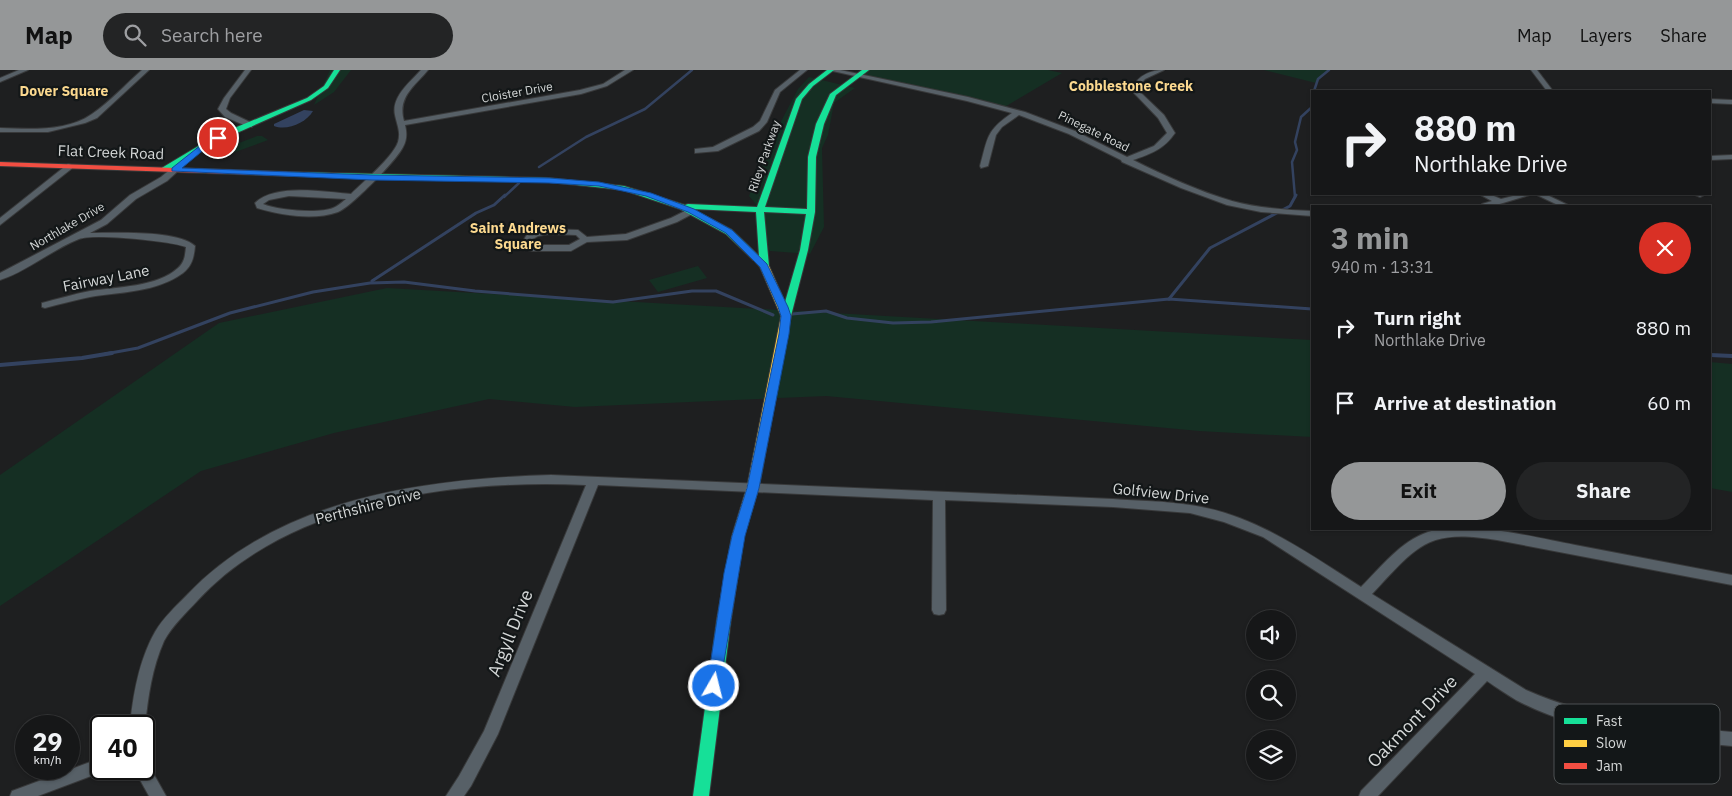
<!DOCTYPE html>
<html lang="en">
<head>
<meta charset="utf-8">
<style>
  :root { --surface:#161718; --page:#232425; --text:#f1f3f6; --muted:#9e9fa2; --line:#353637; --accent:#959798 }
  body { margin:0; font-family:"IBM Plex Sans",sans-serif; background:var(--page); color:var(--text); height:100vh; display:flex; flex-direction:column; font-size:19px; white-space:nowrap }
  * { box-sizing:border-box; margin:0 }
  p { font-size:16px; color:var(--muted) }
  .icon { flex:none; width:28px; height:28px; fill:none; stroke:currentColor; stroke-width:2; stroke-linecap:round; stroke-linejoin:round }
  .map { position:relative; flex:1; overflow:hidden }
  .panel { position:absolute; left:1311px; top:135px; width:400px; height:325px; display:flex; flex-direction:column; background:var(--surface); border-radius:0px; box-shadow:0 1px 4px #0004,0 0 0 1px var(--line) }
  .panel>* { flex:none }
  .guide { position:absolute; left:1311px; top:20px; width:400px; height:105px; border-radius:0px; box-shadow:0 1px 4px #0004,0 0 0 1px var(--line); background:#161718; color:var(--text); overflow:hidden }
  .controls { position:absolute; left:1246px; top:540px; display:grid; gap:10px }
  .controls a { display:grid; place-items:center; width:50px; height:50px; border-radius:50%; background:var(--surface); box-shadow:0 1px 4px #0004,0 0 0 1px var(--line); font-size:25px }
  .speed { position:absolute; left:15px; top:645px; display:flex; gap:10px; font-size:25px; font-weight:700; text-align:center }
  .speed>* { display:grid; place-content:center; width:65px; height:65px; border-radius:50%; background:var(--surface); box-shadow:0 1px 4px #0004,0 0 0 1px var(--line); line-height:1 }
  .speed small { font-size:12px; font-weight:400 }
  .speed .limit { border:2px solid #111; border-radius:8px; background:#fff; color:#111 }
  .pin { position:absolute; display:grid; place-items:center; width:42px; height:42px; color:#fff; margin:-21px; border:2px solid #fff; border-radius:50%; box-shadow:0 1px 5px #0007 }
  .me { position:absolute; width:55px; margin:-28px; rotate:8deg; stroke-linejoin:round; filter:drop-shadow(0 0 4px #0008) }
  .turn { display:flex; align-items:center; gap:18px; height:105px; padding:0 20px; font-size:22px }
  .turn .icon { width:65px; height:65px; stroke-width:2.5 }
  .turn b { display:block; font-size:35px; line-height:42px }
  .round { display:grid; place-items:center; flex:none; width:52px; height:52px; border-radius:26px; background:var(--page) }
  .summary { display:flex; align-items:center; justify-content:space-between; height:85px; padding:0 20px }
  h1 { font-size:30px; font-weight:700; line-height:38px; color:var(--accent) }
  .action { display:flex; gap:10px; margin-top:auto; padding:10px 20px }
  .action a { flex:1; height:58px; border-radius:30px; background:var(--accent); color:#111; font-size:20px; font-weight:700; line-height:58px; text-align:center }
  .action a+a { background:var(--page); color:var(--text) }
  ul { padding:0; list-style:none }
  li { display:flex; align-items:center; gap:15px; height:75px; padding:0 20px }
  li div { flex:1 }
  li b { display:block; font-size:19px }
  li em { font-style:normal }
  header { display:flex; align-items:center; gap:30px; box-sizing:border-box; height:70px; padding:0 25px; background:var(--accent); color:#111 }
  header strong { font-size:24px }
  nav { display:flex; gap:28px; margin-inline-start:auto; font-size:18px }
  .search { width:350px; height:45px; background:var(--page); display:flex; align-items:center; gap:12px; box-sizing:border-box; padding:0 18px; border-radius:28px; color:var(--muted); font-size:19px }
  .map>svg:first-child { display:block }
  .green { fill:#152f23 }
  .water { fill:#33425f }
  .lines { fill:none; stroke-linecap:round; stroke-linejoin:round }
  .stream-far2 { stroke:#33425f; stroke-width:2.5 }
  .stream-far1 { stroke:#33425f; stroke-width:3 }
  .stream { stroke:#33425f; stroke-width:4 }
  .street-casing { stroke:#38393a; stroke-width:2 }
  .fast-casing { stroke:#38393a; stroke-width:2 }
  .slow-casing { stroke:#38393a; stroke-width:2 }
  .jam-casing { stroke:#38393a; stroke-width:2 }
  .street { fill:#576067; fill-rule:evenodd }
  .fast { fill:#16e098; fill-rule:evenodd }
  .slow { fill:#ffcf43; fill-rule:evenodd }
  .jam { fill:#f24e42; fill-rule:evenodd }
  .route { fill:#1a73e8; stroke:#114b97 }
  .labels { text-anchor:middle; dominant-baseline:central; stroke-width:4.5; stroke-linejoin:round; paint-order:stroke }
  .far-street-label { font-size:12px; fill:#d5d8d8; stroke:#131718 }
  .far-neighbourhood-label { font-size:14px; font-weight:bold; fill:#fcd98f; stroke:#131718 }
  .street-label { font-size:15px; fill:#d5d8d8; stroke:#131718 }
  .near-street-label { font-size:18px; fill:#d5d8d8; stroke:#131718 }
  .key { fill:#131718; stroke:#4d5152; stroke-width:1 }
  .key-label { font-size:14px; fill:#d5d8d8 }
</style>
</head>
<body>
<header>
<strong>Map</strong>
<div class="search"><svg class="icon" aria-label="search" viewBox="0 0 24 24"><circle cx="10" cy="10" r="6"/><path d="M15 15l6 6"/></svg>Search here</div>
<nav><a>Map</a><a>Layers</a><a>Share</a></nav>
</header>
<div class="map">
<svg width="1732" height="726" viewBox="0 0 1732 726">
  <rect width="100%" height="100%" fill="#1e1f20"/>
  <g class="green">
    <path d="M330,0H351L334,22L314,35Z"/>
    <path d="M864,0H1048L1062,3L1003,38L857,6Z"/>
    <path d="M1264,0H1329L1316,13Z"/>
    <path d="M809,7L855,18L834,33L828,65L822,78L824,157L810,184L770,181L763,169L760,139L749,126L769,71L777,59L798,19Z"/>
    <path d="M257,66H262L268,70L230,84L223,85L218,81Z"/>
    <path d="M698,196L707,208L658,222L649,210Z"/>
    <path d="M387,218L1312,270V367L1199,361L826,326L575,337L489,329L334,363L201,401L0,536V405L219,253Z"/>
    <path d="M1710,292L1732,294V422L1710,418Z"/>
  </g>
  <path class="water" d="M304,40L313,41C306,53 287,61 274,56V54Z"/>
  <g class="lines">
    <g class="stream-far2">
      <path d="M1314,21L1318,9L1329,0"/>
      <path d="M539,97L586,67L645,39L692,0"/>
      <path d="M504,127L519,113"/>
      <path d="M1295,127L1292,92L1297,80L1295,72L1301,47L1312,37"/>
    </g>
    <g class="stream-far1">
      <path d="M372,211L476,143L494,135L505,125"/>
      <path d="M1169,229L1210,178L1290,136L1296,125"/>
      <path d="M792,244L826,241L847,248L893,253L931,252L1169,229L1312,239"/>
      <path d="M105,284L138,278L230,243L313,222L370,213L404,212L475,221L613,232L692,221H716L773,245"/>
    </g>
    <g class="stream">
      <path d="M1710,285L1732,286"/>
      <path d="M0,295L82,288L112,283"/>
    </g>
    <defs>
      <g id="street">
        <path d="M19,0H28L0,12V8Z"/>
        <path d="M142,0H149L97,48L85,53L48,62H0V58C29,59 67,62 92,44C110,32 126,14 142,0Z"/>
        <path d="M245,0H251L230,28L226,39L231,43L252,53V57H249L225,47L218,39L224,28Z"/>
        <path d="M421,0H428C415,16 397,27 404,51L580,20L603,14L625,0H633L607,16L581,24L405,55C407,63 407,70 403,77C397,90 350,138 338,142C313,151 281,145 257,138L255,133C275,113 325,122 351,124C363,112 393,87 398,72C401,62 397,55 395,45C391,27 410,12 421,0ZM289,126L346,129C342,132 338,136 333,138C319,144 277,140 263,134L269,130Z"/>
        <path d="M800,0H807L780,22L767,52L759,61L718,81L695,83V79L713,77L753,57L760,51L775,20Z"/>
        <path d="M828,0H840L968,27L1025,42L1075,61L1127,87L1154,76L1167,63L1158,48L1134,23L1132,17C1140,5 1150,0 1164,0L1145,9L1138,17L1139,21L1164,45L1175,63C1164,79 1151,84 1133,90C1165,106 1198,121 1232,131C1258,138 1286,140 1312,141V146L1261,142L1227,135L1181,118L1122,92L1121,90L1069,64L1019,45L1002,57L996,65L988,96L981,98L980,96C988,67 986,61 1012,43L967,31Z"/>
        <path d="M1531,0H1537L1553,21H1547Z"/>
        <path d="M1710,29L1732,30V34L1710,33Z"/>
        <path d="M1732,85V89L1710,90V86Z"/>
        <path d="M68,94L75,96L0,155V148Z"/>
        <path d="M172,98L179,100L167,111L136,129L107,154L90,163C115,163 178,160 195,176C194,187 192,196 183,203C158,222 120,222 90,227C75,230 60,234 45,238L42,237V233C58,229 74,224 90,221C116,217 158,217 178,198C185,192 185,185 186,177C172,171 93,163 79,169C53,179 26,202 0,210V203L101,150L130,125L161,107Z"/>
        <path d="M1479,124H1489L1501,129L1521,124H1533L1493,136H1481L1482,134L1492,131Z"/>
        <path d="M1535,124H1545L1570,136H1560Z"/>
        <path d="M1693,124H1703L1704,125L1700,127Z"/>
        <path d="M691,138L694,139V143L677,152L627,170L587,172L571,181H532L524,179L522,173L526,166L531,162L549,159L578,160L587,167L626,164L671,148ZM549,164L576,165L580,169L569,175H531L533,169L538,166Z"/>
        <path d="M551,405L1113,429C1138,431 1165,431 1190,435C1255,444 1307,483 1361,517C1381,497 1401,471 1428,462C1466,449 1536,468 1575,475C1627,485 1680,495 1732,505V515L1497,470C1427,458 1417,476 1372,524L1526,620C1592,649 1661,656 1732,662V676C1660,669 1581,665 1516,630C1506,624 1496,617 1487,611L1378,726H1359L1361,721L1475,604L1263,467L1224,452L1190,443L1113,437L945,430L946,540L944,544L939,545L934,544L932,540L933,430L598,415L498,664L471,716L464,726H446L459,706L484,661L586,415C456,409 291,430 198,530C186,543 172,556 164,571C152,598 148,627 145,656L144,658V656H130C133,625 139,590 155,562C163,548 176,536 187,525C279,428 424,409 551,405Z"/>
        <path d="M101,688V699H107V700L38,726H10L12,721Z"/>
        <path d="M144,692L148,694L166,726H149L134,699H144Z"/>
      </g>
      <g id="fast">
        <path d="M334,0H340L328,18L311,30L221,70L167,101L160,99L215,66L307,28L324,16Z"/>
        <path d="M827,0H834L813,16L802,29L765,137L807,139L808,87L816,54L830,24L862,0H869L836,25L824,54L816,87L815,142L808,180L791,246L786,249L781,246L800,180L806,144L764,142L769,196L764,199L759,196V190H753L726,164L680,139L623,120L549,112L289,106L285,104L289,102L549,108L624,116L685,135L688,134L757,137L796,29L809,14ZM692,139L756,142L759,186L732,160Z"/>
        <path d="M724,543L729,545L731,549L709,726H693L717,549L719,545Z"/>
      </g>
      <path id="slow" d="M756,185L759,186L769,196L791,246L759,417L744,466L731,549L729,553L724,555L719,553L717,549L732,466L747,417L781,246L760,197L752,188Z"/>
      <path id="jam" d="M0,92L289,102L293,104L289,106L0,96Z"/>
    </defs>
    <use href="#street" class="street-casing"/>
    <use href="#fast" class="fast-casing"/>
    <use href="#slow" class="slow-casing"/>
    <use href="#jam" class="jam-casing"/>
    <use href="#street" class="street"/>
    <use href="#fast" class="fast"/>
    <use href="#slow" class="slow"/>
    <use href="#jam" class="jam"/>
  </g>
  <path class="route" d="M218,66L222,68L221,70L206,78L182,98L372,105L549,108L599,112L651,123L694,139L732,160L767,194L788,237L791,246L789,264L759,418L745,466L719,621L714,622L709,621L707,616L724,503L732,466L747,418L779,264L781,246L778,237L760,197L726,163L688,142L646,126L599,116L549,113L372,110L172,101V98L201,75Z"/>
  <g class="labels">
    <g class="far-street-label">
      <text transform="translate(517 22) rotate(-10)">Cloister Drive</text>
      <text transform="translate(1094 61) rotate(26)">Pinegate Road</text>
      <text transform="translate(764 86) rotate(-71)">Riley Parkway</text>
      <text transform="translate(67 156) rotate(-30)">Northlake Drive</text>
    </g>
    <g class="far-neighbourhood-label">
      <text x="1131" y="16">Cobblestone Creek</text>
      <text x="64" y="21">Dover Square</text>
      <text x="518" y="158">Saint Andrews<tspan x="518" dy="16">Square</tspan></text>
    </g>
    <g class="street-label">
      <text transform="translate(111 82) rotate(2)">Flat Creek Road</text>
      <text transform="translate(106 208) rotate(-11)">Fairway Lane</text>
      <text transform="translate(1161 423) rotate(6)">Golfview Drive</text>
      <text transform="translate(368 436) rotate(-14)">Perthshire Drive</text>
    </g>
    <g class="near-street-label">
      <text transform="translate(510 563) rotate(-68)">Argyll Drive</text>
      <text transform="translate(1412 651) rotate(-46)">Oakmont Drive</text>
    </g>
  </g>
  <rect x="1554" y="634" width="166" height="80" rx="8" class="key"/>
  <rect x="1564" y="648" width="23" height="6" fill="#16e098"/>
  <rect x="1564" y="670" width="23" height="7" fill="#ffcf43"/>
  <rect x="1564" y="693" width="23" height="6" fill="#f24e42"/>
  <g class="key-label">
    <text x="1596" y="656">Fast</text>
    <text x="1596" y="678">Slow</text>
    <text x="1596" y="701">Jam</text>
  </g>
</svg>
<div class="controls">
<a><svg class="icon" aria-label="sound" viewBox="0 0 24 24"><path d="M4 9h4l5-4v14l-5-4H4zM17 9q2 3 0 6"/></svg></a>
<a><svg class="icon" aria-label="search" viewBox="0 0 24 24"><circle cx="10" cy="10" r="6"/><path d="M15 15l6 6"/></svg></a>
<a><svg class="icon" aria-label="layers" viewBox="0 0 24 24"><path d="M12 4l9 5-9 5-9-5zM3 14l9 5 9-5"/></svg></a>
</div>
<div class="speed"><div>29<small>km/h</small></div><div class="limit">40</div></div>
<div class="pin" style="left:218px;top:68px;background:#d93025"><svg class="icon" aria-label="arrive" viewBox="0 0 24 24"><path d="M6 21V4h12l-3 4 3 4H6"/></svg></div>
<svg class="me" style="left:714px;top:616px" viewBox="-20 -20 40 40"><circle r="17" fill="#1a73e8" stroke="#fff" stroke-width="3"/><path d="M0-11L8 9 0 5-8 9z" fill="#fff"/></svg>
<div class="guide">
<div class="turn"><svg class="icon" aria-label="right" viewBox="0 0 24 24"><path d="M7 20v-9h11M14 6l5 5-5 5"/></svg><div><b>880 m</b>Northlake Drive</div></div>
</div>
<section class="panel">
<div class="summary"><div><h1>3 min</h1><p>940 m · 13:31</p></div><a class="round" style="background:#d93025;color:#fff"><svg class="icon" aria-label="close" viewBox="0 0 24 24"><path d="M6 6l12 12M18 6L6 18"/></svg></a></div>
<ul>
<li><svg class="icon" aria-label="right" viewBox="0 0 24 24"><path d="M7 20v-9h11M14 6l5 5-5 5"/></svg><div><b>Turn right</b><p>Northlake Drive</p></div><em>880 m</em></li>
<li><svg class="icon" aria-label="arrive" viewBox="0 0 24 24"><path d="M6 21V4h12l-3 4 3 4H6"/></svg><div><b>Arrive at destination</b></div><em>60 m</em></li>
</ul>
<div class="action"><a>Exit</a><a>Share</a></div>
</section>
</div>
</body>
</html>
